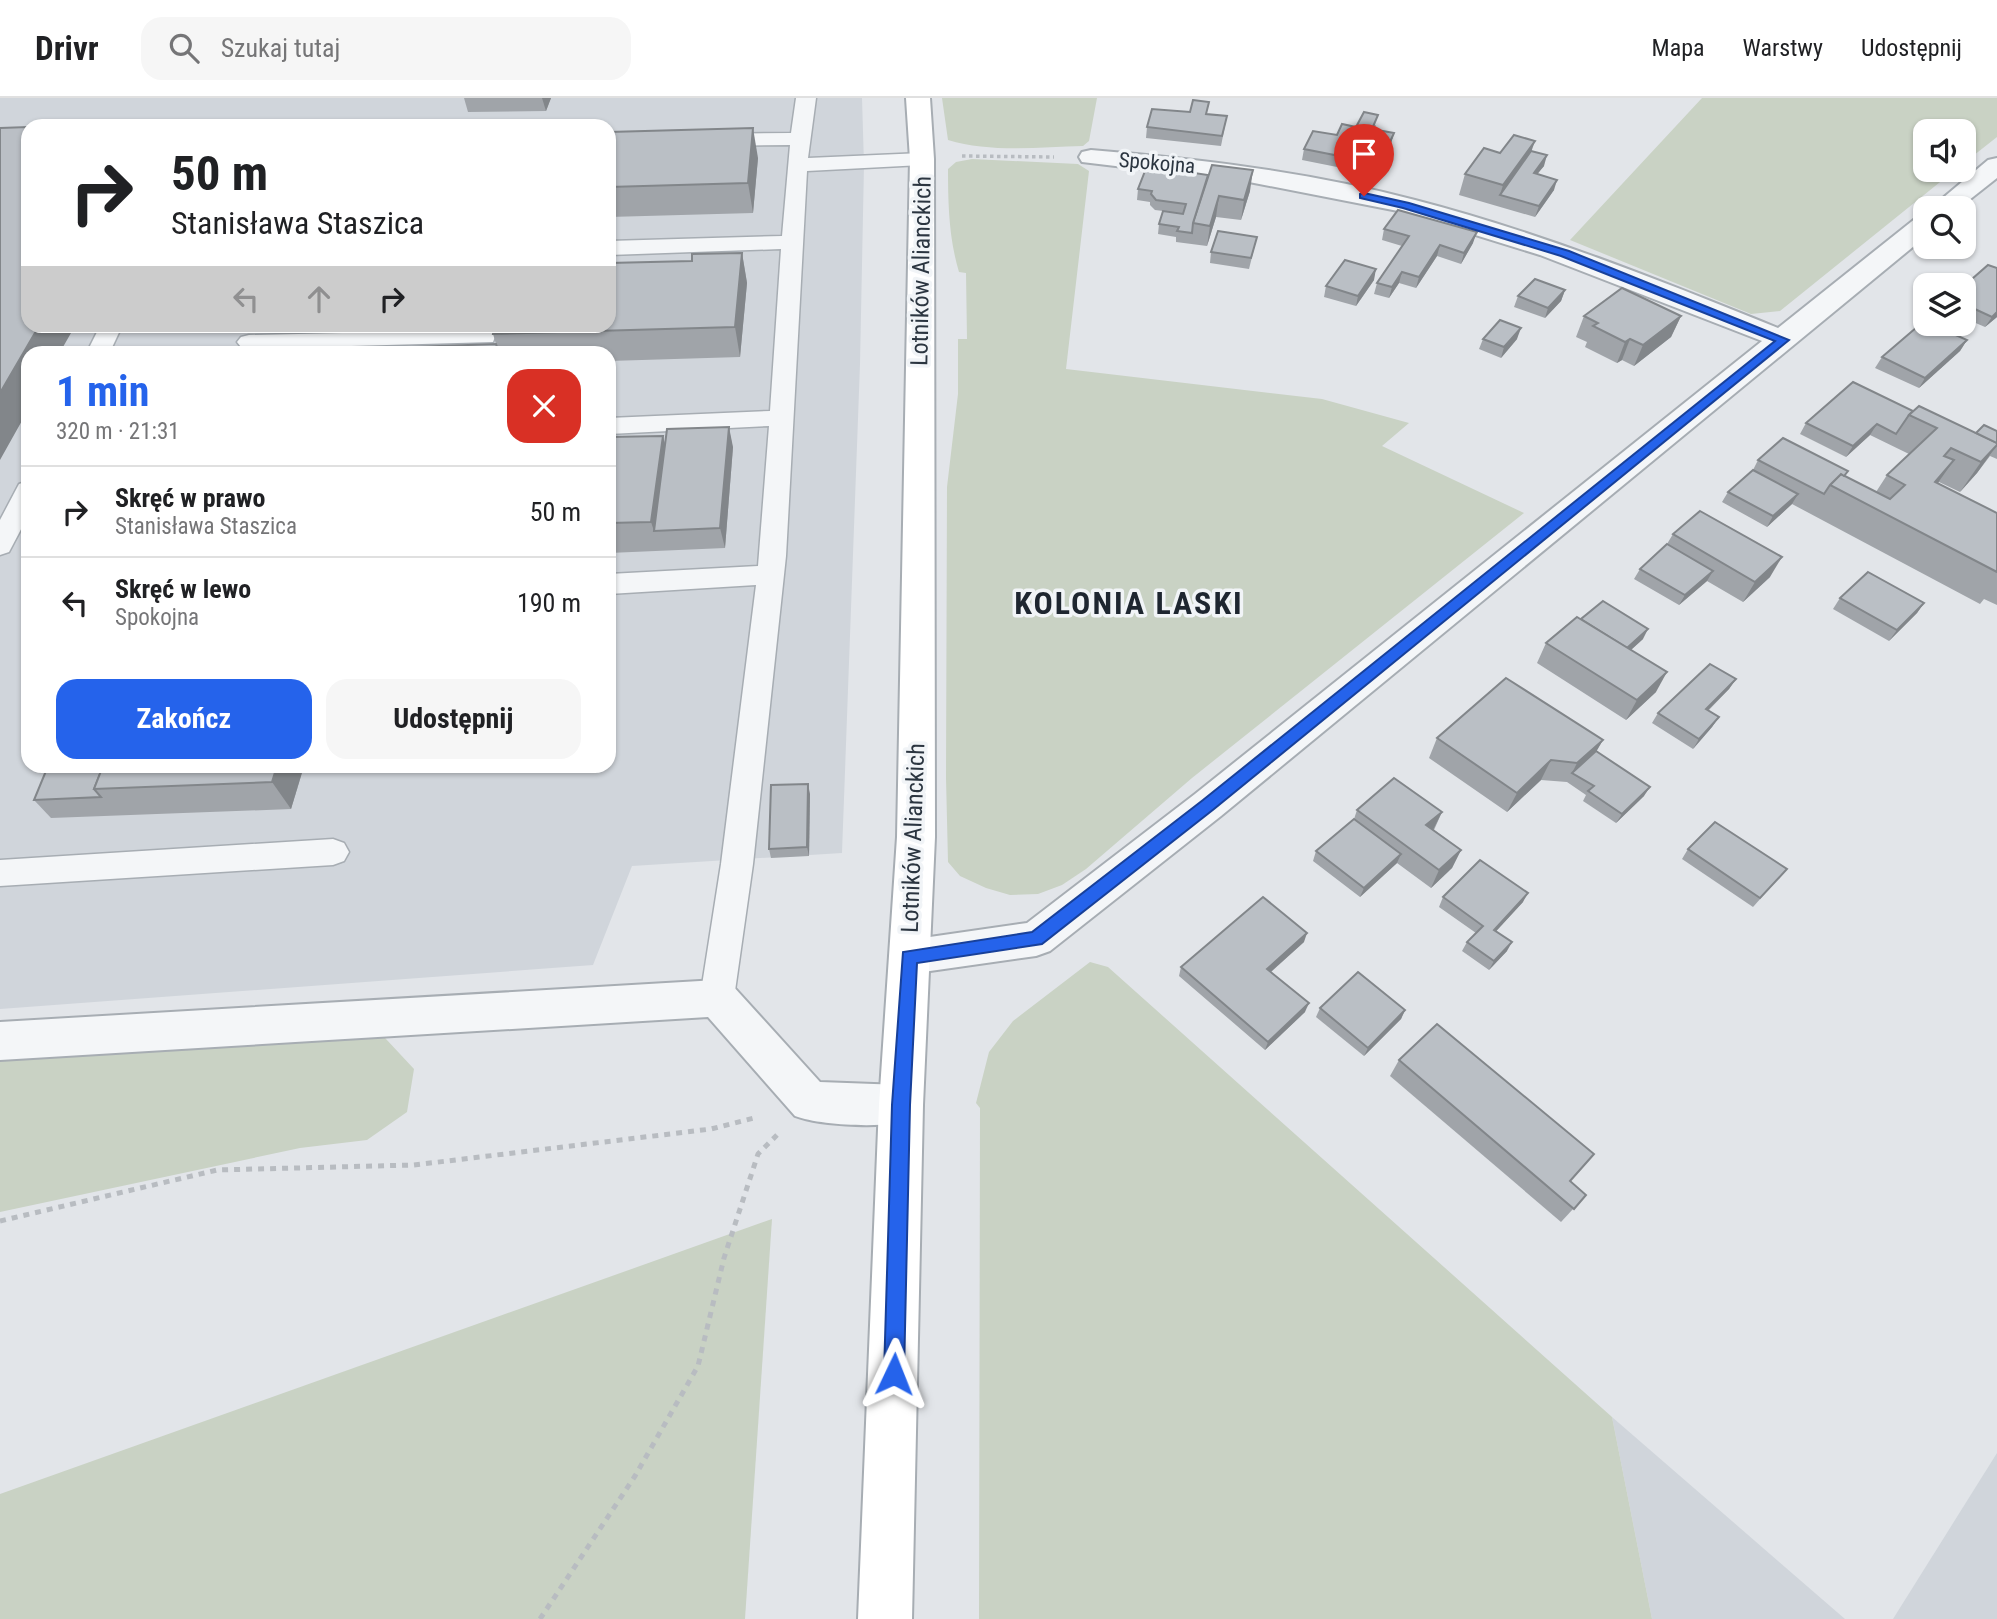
<!DOCTYPE html>
<html lang="pl">
<head>
<meta charset="utf-8">
<style>
  :root { --surface:#fff; --page:#f6f6f6; --text:#202124; --muted:#757577; --line:#e0e0e0; --accent:#2563eb }
  body { margin:0; font-family:"Roboto Condensed",sans-serif; background:var(--page); color:var(--text); height:100vh; display:flex; flex-direction:column; font-size:26px; white-space:nowrap }
  * { box-sizing:border-box; margin:0 }
  p { font-size:23px; color:var(--muted) }
  .icon { flex:none; width:38px; height:38px; fill:none; stroke:currentColor; stroke-width:2; stroke-linecap:round; stroke-linejoin:round }
  .map { position:relative; flex:1; overflow:hidden }
  .details { position:absolute; left:21px; top:248px; width:595px; height:427px; display:flex; flex-direction:column; background:var(--surface); border-radius:21px; box-shadow:0 2px 5px #0004 }
  .details>* { flex:none }
  .banner { position:absolute; left:21px; top:21px; width:595px; height:214px; border-radius:21px; box-shadow:0 2px 5px #0004; background:#fff; color:var(--text); overflow:hidden }
  .tools { position:absolute; left:1913px; top:21px; display:grid; gap:14px }
  .tools a { display:grid; place-items:center; width:63px; height:63px; border-radius:14px; background:var(--surface); box-shadow:0 2px 5px #0004; font-size:35px }
  .pin { position:absolute; display:grid; place-items:center; width:60px; height:60px; color:#fff; margin:-72px -30px; border-radius:50% 50% 50% 0; rotate:-45deg; box-shadow:0 0 7px #0007 }
  .pin .icon { rotate:45deg }
  .me { position:absolute; width:77px; margin:-38px; rotate:2deg; stroke-linejoin:round; filter:drop-shadow(0 0 5px #0008) }
  .turn { display:flex; align-items:center; gap:24px; height:147px; padding:0 35px; font-size:32px }
  .turn .icon { width:91px; height:91px; stroke-width:2.5 }
  .turn b { display:block; font-size:49px; line-height:60px }
  .lanes { display:flex; align-items:center; height:66px; padding:0 35px; background:#0003; justify-content:center; gap:35px; direction:ltr }
  .lanes .off { opacity:.35 }
  .round { display:grid; place-items:center; flex:none; width:74px; height:74px; border-radius:21px; background:var(--page) }
  .headline { display:flex; align-items:center; justify-content:space-between; height:119px; padding:0 35px }
  h1 { font-size:42px; font-weight:700; line-height:52px; color:var(--accent) }
  .cta { display:flex; gap:14px; margin-top:auto; padding:14px 35px }
  .cta a { flex:1; height:80px; border-radius:21px; background:var(--accent); color:#fff; font-size:28px; font-weight:700; line-height:80px; text-align:center }
  .cta a+a { background:var(--page); color:var(--text) }
  ul { padding:0; list-style:none }
  li { display:flex; align-items:center; gap:21px; height:91px; padding:0 35px; border-top:2px solid var(--line) }
  li div { flex:1 }
  li b { display:block; font-size:26px }
  li em { font-style:normal }
  header { display:flex; align-items:center; gap:42px; box-sizing:border-box; height:98px; padding:0 35px; background:var(--surface); border-bottom:2px solid var(--line) }
  header strong { font-size:33px }
  nav { display:flex; gap:38px; margin-inline-start:auto; font-size:24px }
  .search { width:490px; height:63px; background:var(--page); display:flex; align-items:center; gap:18px; box-sizing:border-box; padding:0 24px; border-radius:21px; color:var(--muted); font-size:26px }
  .map>svg:first-child { display:block }
  .built { fill:#d0d5db; fill-rule:evenodd }
  .green { fill:#c9d2c4 }
  .lines { fill:none; stroke-linecap:round; stroke-linejoin:round }
  .lane-casing { stroke:#a7adb3; stroke-width:3 }
  .street-casing { stroke:#a7adb3; stroke-width:4 }
  .secondary-casing { stroke:#a7adb3; stroke-width:4 }
  .path-far1 { stroke:#b8bcc1; stroke-width:3.5; stroke-dasharray:3.5 3.5; stroke-linecap:butt }
  .path { stroke:#b8bcc1; stroke-width:5; stroke-dasharray:6 6; stroke-linecap:butt }
  .lane { fill:#f4f6f8; fill-rule:evenodd }
  .street { fill:#f4f6f8; fill-rule:evenodd }
  .secondary { fill:#fff; fill-rule:evenodd }
  .wall { fill:#a0a4a9 }
  .shaded-wall { fill:#82868a }
  .building { fill:#babfc5; stroke:#82868a; stroke-width:2 }
  .route { fill:#2563eb; stroke:#184099; stroke-width:2 }
  .labels { text-anchor:middle; dominant-baseline:central; stroke-width:7; stroke-linejoin:round; paint-order:stroke }
  .far-street-label { font-size:21px; fill:#2b3540; stroke:#f1f4f7 }
  .street-label { font-size:24px; fill:#2b3540; stroke:#f1f4f7 }
  .district-label { font-size:32px; font-weight:bold; letter-spacing:2px; fill:#1e2630; stroke:#f1f4f7 }
</style>
</head>
<body>
<header>
<strong>Drivr</strong>
<div class="search"><svg class="icon" aria-label="search" viewBox="0 0 24 24"><circle cx="10" cy="10" r="6"/><path d="M15 15l6 6"/></svg>Szukaj tutaj</div>
<nav><a>Mapa</a><a>Warstwy</a><a>Udostępnij</a></nav>
</header>
<div class="map">
<svg width="1997" height="1521" viewBox="0 0 1997 1521">
  <rect width="100%" height="100%" fill="#e2e5e9"/>
  <g class="built">
    <path d="M0,0H862L864,67L860,266L842,755L632,768L593,867L0,911ZM28,28H609V228H28ZM28,256H609V668H28Z"/>
    <path d="M1612,1319L1845,1521H1652Z"/>
    <path d="M1997,1355V1521H1893Z"/>
  </g>
  <g class="green">
    <path d="M942,0H1097L1089,43L1083,48C1040,49 990,55 948,42Z"/>
    <path d="M1702,0H1997V39L1964,65V33H1925V72H1955L1780,213L1751,216L1570,142Z"/>
    <path d="M972,61L1078,66L1089,73L1066,271L1322,301L1409,325L1382,348L1524,415L1192,680L1086,771L1062,787L1038,796L1010,797L986,790L960,778L948,764L946,680L947,389L958,296V241H967L966,175L959,174C949,141 948,106 948,71L956,64Z"/>
    <path d="M1090,864L1108,869L1612,1319L1652,1521H979L980,1010L976,1005L989,954L1013,923Z"/>
    <path d="M372,926L414,971L407,1014L367,1042L300,1050L0,1114V958Z"/>
    <path d="M772,1121L745,1521H0V1396Z"/>
  </g>
  <g class="lines">
    <defs>
      <g id="lane">
        <path d="M796,0H816L808,60L922,55L929,57L932,61L929,65L922,67L807,73L786,458L753,766L734,900L729,910L717,915L705,910L700,900L721,766L756,487L609,496V476L758,468L769,328L609,336V320L770,313L781,151L609,157V143L782,138L790,47L713,48L706,46L703,42L706,38L713,36L791,35Z"/>
        <path d="M100,228H122L109,256H86Z"/>
        <path d="M477,228H499L493,244L249,251L241,249L237,244L241,239L249,237L475,232Z"/>
        <path d="M28,383V418L9,454L0,457V422L19,386Z"/>
        <path d="M333,741L344,745L349,754L344,763L333,767L0,788V762Z"/>
      </g>
      <g id="street">
        <path d="M1091,52C1200,61 1309,74 1415,102C1539,134 1659,182 1778,230L1916,120L1925,118V139L1221,718L1050,853L1036,858L909,876L895,871L889,859L895,847L909,842L1027,825L1195,696L1762,243L1540,157L1398,113L1249,84L1082,64L1079,59L1082,54Z"/>
        <path d="M1997,60V80L1959,110H1931L1988,62Z"/>
        <path d="M717,882L732,887L820,984L901,987L916,993L923,1007L916,1021C891,1031 821,1028 795,1018L708,919L0,962V924Z"/>
      </g>
      <path id="secondary" d="M906,0H930L934,61L935,739L923,1007L912,1521H858L879,1007L897,739L910,61Z"/>
    </defs>
    <use href="#lane" class="lane-casing"/>
    <use href="#street" class="street-casing"/>
    <use href="#secondary" class="secondary-casing"/>
    <path class="path-far1" d="M962,58L1054,59"/>
    <g class="path">
      <path d="M0,1123L217,1072L414,1067L711,1031L758,1019"/>
      <path d="M540,1521L635,1378L698,1268L724,1160L758,1056L777,1037"/>
    </g>
    <use href="#lane" class="lane"/>
    <use href="#street" class="street"/>
    <use href="#secondary" class="secondary"/>
  </g>
  <g class="wall">
    <path d="M464,0H551L546,13L468,14Z"/>
    <path d="M1207,16L1227,18L1221,48L1146,40L1147,29Z"/>
    <path d="M1376,27L1374,31L1394,35L1391,45L1377,77L1302,62L1304,51L1356,29Z"/>
    <path d="M609,34L758,60L753,115L609,119Z"/>
    <path d="M1531,53L1544,68L1537,76L1554,92L1535,119L1459,97L1465,76L1500,55Z"/>
    <path d="M1138,91L1250,93L1241,122L1216,119L1207,148L1176,144V139L1158,136L1159,126L1163,113L1155,112L1150,107V104L1137,102Z"/>
    <path d="M1384,131L1473,145L1461,166L1437,158L1416,190L1399,185L1389,200L1374,196L1377,185L1402,148L1382,142Z"/>
    <path d="M1257,139L1249,171L1210,165L1211,154Z"/>
    <path d="M742,155L747,185L740,259L609,263V256H410L496,246L493,236L692,163Z"/>
    <path d="M1374,182L1356,208L1324,199L1326,188Z"/>
    <path d="M1964,188L1997,219L1985,229L1964,220Z"/>
    <path d="M1565,192L1561,203L1545,220L1514,209L1518,198Z"/>
    <path d="M1584,218H1681L1671,239L1634,268L1622,262L1617,265L1585,249L1587,244L1576,239Z"/>
    <path d="M1483,241H1517L1501,260L1479,251Z"/>
    <path d="M1967,242L1960,253L1919,290L1875,270L1882,259Z"/>
    <path d="M1913,313L1976,335L1997,333V361L1990,358L1977,375L1960,394L1939,384L1938,385L1997,415V507L1984,501L1980,506L1792,406L1767,429L1722,404L1728,394L1753,372L1758,362L1845,378L1876,394L1887,377L1909,356L1870,337L1846,359L1800,336L1806,325Z"/>
    <path d="M663,338L665,347L733,349L725,450L609,455V339Z"/>
    <path d="M1673,436L1770,479L1743,504L1707,483L1679,507L1634,481L1640,471L1667,446Z"/>
    <path d="M1840,500L1924,505L1917,515L1889,543L1833,511Z"/>
    <path d="M1581,521L1643,541L1631,552L1656,594L1626,622L1537,565L1546,545Z"/>
    <path d="M1736,581L1729,591L1708,613L1719,619L1712,629L1693,651L1652,625L1658,615Z"/>
    <path d="M1437,640L1603,642L1596,653L1644,698L1616,725L1583,703L1586,697L1567,684L1541,682L1507,714L1429,660Z"/>
    <path d="M48,668H304L291,711L51,720L34,702Z"/>
    <path d="M810,696L809,758L771,760L769,751Z"/>
    <path d="M1357,712L1442,714L1434,732L1461,752L1452,770L1431,790L1397,765L1360,799L1313,763L1316,753L1354,721Z"/>
    <path d="M1688,751L1787,771L1753,809L1682,761Z"/>
    <path d="M1443,799L1523,804L1496,833L1507,853L1489,872L1462,853L1467,844L1476,835L1439,809Z"/>
    <path d="M1304,844L1271,874L1305,914L1265,952L1179,878L1181,869Z"/>
    <path d="M1320,910L1405,912L1401,921L1364,958L1316,919Z"/>
    <path d="M1399,962L1570,1083L1586,1097L1561,1124L1390,978Z"/>
  </g>
  <g class="shaded-wall">
    <path d="M542,0H551L546,13Z"/>
    <path d="M753,30L758,60L753,115L748,85Z"/>
    <path d="M1394,35L1391,45L1377,77L1380,66Z"/>
    <path d="M1535,43L1528,63L1500,97L1503,87Z"/>
    <path d="M1547,57L1544,68L1530,85L1534,75Z"/>
    <path d="M1253,72L1250,93L1241,122L1244,102Z"/>
    <path d="M1557,82L1554,92L1535,119L1539,108Z"/>
    <path d="M1219,98L1216,119L1207,148L1210,128Z"/>
    <path d="M1477,134L1473,145L1461,166L1464,155Z"/>
    <path d="M1440,147L1437,158L1416,190L1419,179Z"/>
    <path d="M742,155L747,185L740,259L735,229Z"/>
    <path d="M1376,171L1374,182L1356,208L1358,198Z"/>
    <path d="M1402,174L1399,185L1389,200L1392,189Z"/>
    <path d="M1565,192L1561,203L1545,220L1548,210Z"/>
    <path d="M1997,214V219L1985,229L1992,219Z"/>
    <path d="M1681,218L1671,239L1634,268L1643,247Z"/>
    <path d="M39,228H75L59,256H28V312L0,362V295Z"/>
    <path d="M1521,230L1517,241L1501,260L1504,249Z"/>
    <path d="M1630,241L1622,262L1617,265L1625,244Z"/>
    <path d="M1967,242L1960,253L1919,290L1925,280Z"/>
    <path d="M1877,326L1870,337L1846,359L1853,348Z"/>
    <path d="M729,329L733,349L725,450L720,430Z"/>
    <path d="M663,338L670,367L654,433L651,424Z"/>
    <path d="M1997,347L1977,375L1960,394L1981,364Z"/>
    <path d="M1954,362L1933,392L1935,384Z"/>
    <path d="M1798,396L1792,406L1767,429L1773,418Z"/>
    <path d="M1782,459L1770,479L1743,504L1755,484Z"/>
    <path d="M1713,473L1707,483L1679,507L1685,497Z"/>
    <path d="M1924,505L1917,515L1889,543L1897,532Z"/>
    <path d="M1648,531L1643,541L1613,568L1619,558Z"/>
    <path d="M1667,574L1656,594L1626,622L1637,602Z"/>
    <path d="M1736,581L1729,591L1699,621L1706,611Z"/>
    <path d="M1719,619L1712,629L1693,651L1699,641Z"/>
    <path d="M1603,642L1592,661L1572,675L1577,665Z"/>
    <path d="M1551,662L1541,682L1507,714L1517,695Z"/>
    <path d="M277,668H304L291,711L272,684Z"/>
    <path d="M808,686L810,696L809,758L807,749Z"/>
    <path d="M1650,689L1644,698L1616,725L1622,716Z"/>
    <path d="M1442,714L1433,732L1426,727Z"/>
    <path d="M1461,752L1452,770L1431,790L1439,772Z"/>
    <path d="M1401,756L1397,765L1360,799L1364,790Z"/>
    <path d="M1528,795L1523,804L1489,841L1494,832Z"/>
    <path d="M1307,835L1304,844L1265,879L1267,871Z"/>
    <path d="M1512,844L1507,853L1489,872L1494,863Z"/>
    <path d="M1309,905L1305,914L1265,952L1268,944Z"/>
    <path d="M1405,912L1401,921L1364,958L1368,950Z"/>
  </g>
  <g class="building">
    <path d="M1193,2L1209,4L1206,16L1227,18L1222,38L1147,29L1152,11L1190,14Z"/>
    <path d="M1364,14L1378,17L1372,31L1394,35L1380,66L1304,51L1313,33L1337,37L1342,26L1356,29Z"/>
    <path d="M155,26L154,28H79Z"/>
    <path d="M28,29V228H39L0,295V30Z"/>
    <path d="M753,30L748,85L609,89V34Z"/>
    <path d="M1514,37L1535,43L1503,87L1465,76L1484,50L1500,55Z"/>
    <path d="M1531,53L1547,57L1534,75L1557,82L1539,108L1500,97Z"/>
    <path d="M1212,67L1253,72L1244,102L1219,98L1210,128L1193,125Z"/>
    <path d="M1147,68L1208,77L1193,125L1192,135L1177,133L1179,129L1159,126L1163,113L1183,116L1186,106L1156,102L1151,96L1152,93L1138,91Z"/>
    <path d="M1398,112L1477,134L1464,155L1440,147L1419,179L1402,174L1392,189L1377,185L1409,138L1384,131Z"/>
    <path d="M1218,133L1257,139L1251,160L1211,154Z"/>
    <path d="M742,155L735,229L493,236L495,228H609V165L692,163V156Z"/>
    <path d="M1345,162L1376,171L1358,198L1326,188Z"/>
    <path d="M1988,167L1997,170V214L1992,219L1964,206V188Z"/>
    <path d="M1535,181L1565,192L1548,210L1518,198Z"/>
    <path d="M1622,190L1681,218L1643,247L1630,241L1625,244L1593,228L1598,225L1584,218Z"/>
    <path d="M1500,222L1521,230L1504,249L1483,241Z"/>
    <path d="M1924,223H1925V226H1931L1967,242L1925,280L1882,259Z"/>
    <path d="M496,246L499,256H410L412,249Z"/>
    <path d="M1853,284L1913,313L1909,317L1896,336L1877,326L1853,348L1806,325Z"/>
    <path d="M1919,308L1997,345V347L1981,364L1951,350L1944,358L1954,362L1935,384L1997,415V474L1830,387L1841,376L1890,401L1905,387L1887,377L1937,330L1909,317Z"/>
    <path d="M1984,327L1997,333V345L1976,335Z"/>
    <path d="M729,329L720,430L654,433L667,331Z"/>
    <path d="M663,338L651,424L609,425V339Z"/>
    <path d="M1783,340L1848,373L1844,378L1841,376L1830,387L1824,396L1758,362Z"/>
    <path d="M1753,372L1798,396L1773,418L1728,394Z"/>
    <path d="M1700,413L1782,459L1755,484L1673,436Z"/>
    <path d="M1667,446L1713,473L1685,497L1640,471Z"/>
    <path d="M1868,474L1924,505L1897,532L1840,500Z"/>
    <path d="M1603,503L1648,531L1627,550L1581,521Z"/>
    <path d="M1577,519L1667,574L1637,602L1546,545Z"/>
    <path d="M1710,566L1736,581L1706,611L1719,619L1699,641L1658,615Z"/>
    <path d="M1506,580L1603,642L1577,665L1551,662L1517,695L1437,640Z"/>
    <path d="M1596,653L1650,689L1622,716L1588,693L1594,688L1572,675Z"/>
    <path d="M48,668H103L94,691L101,699L34,702Z"/>
    <path d="M103,668H277L272,684L94,691Z"/>
    <path d="M1394,680L1442,714L1426,727L1461,752L1439,772L1357,712Z"/>
    <path d="M808,686L807,749L769,751L771,687Z"/>
    <path d="M1354,721L1401,756L1364,790L1316,753Z"/>
    <path d="M1715,724L1787,771L1760,800L1688,751Z"/>
    <path d="M1480,762L1528,795L1494,832L1512,844L1494,863L1467,844L1483,828L1443,799Z"/>
    <path d="M1263,799L1307,835L1267,871L1309,905L1268,944L1181,869Z"/>
    <path d="M1358,874L1405,912L1368,950L1320,910Z"/>
    <path d="M1437,926L1594,1056L1570,1083L1586,1097L1574,1111L1399,962Z"/>
  </g>
  <path class="route" d="M1364,95L1409,105L1569,153L1789,242L1214,711L1042,846L917,865L910,1007L904,1276L901,1283L894,1286L886,1283L884,1276L892,1007L903,854L1032,834L1203,702L1775,243L1561,158L1403,110L1360,100V96Z"/>
  <g class="labels">
    <g class="far-street-label">
      <text transform="translate(1157 65) rotate(5)">Spokojna</text>
    </g>
    <g class="street-label">
      <text transform="translate(921 173) rotate(-89)">Lotników Alianckich</text>
      <text transform="translate(913 740) rotate(-88)">Lotników Alianckich</text>
    </g>
    <g class="district-label">
      <text x="1129" y="505">KOLONIA LASKI</text>
    </g>
  </g>
</svg>
<div class="tools">
<a><svg class="icon" aria-label="sound" viewBox="0 0 24 24"><path d="M4 9h4l5-4v14l-5-4H4zM17 9q2 3 0 6"/></svg></a>
<a><svg class="icon" aria-label="search" viewBox="0 0 24 24"><circle cx="10" cy="10" r="6"/><path d="M15 15l6 6"/></svg></a>
<a><svg class="icon" aria-label="layers" viewBox="0 0 24 24"><path d="M12 4l9 5-9 5-9-5zM3 14l9 5 9-5"/></svg></a>
</div>
<div class="pin" style="left:1364px;top:98px;background:#d93025"><svg class="icon" aria-label="arrive" viewBox="0 0 24 24"><path d="M6 21V4h12l-3 4 3 4H6"/></svg></div>
<svg class="me" style="left:894px;top:1276px" viewBox="-20 -20 40 40"><path d="M0-17L14 15 0 8-14 15z" fill="#2563eb" stroke="#fff" stroke-width="4"/></svg>
<div class="banner">
<div class="turn"><svg class="icon" aria-label="right" viewBox="0 0 24 24"><path d="M7 20v-9h11M14 6l5 5-5 5"/></svg><div><b>50 m</b>Stanisława Staszica</div></div>
<div class="lanes"><svg class="icon off" aria-label="left" viewBox="0 0 24 24"><path d="M17 20v-9H6M10 6l-5 5 5 5"/></svg><svg class="icon off" aria-label="ahead" viewBox="0 0 24 24"><path d="M12 20V5M6 11l6-6 6 6"/></svg><svg class="icon" aria-label="right" viewBox="0 0 24 24"><path d="M7 20v-9h11M14 6l5 5-5 5"/></svg></div>
</div>
<section class="details">
<div class="headline"><div><h1>1 min</h1><p>320 m · 21:31</p></div><a class="round" style="background:#d93025;color:#fff"><svg class="icon" aria-label="close" viewBox="0 0 24 24"><path d="M6 6l12 12M18 6L6 18"/></svg></a></div>
<ul>
<li><svg class="icon" aria-label="right" viewBox="0 0 24 24"><path d="M7 20v-9h11M14 6l5 5-5 5"/></svg><div><b>Skręć w prawo</b><p>Stanisława Staszica</p></div><em>50 m</em></li>
<li><svg class="icon" aria-label="left" viewBox="0 0 24 24"><path d="M17 20v-9H6M10 6l-5 5 5 5"/></svg><div><b>Skręć w lewo</b><p>Spokojna</p></div><em>190 m</em></li>
</ul>
<div class="cta"><a>Zakończ</a><a>Udostępnij</a></div>
</section>
</div>
</body>
</html>
